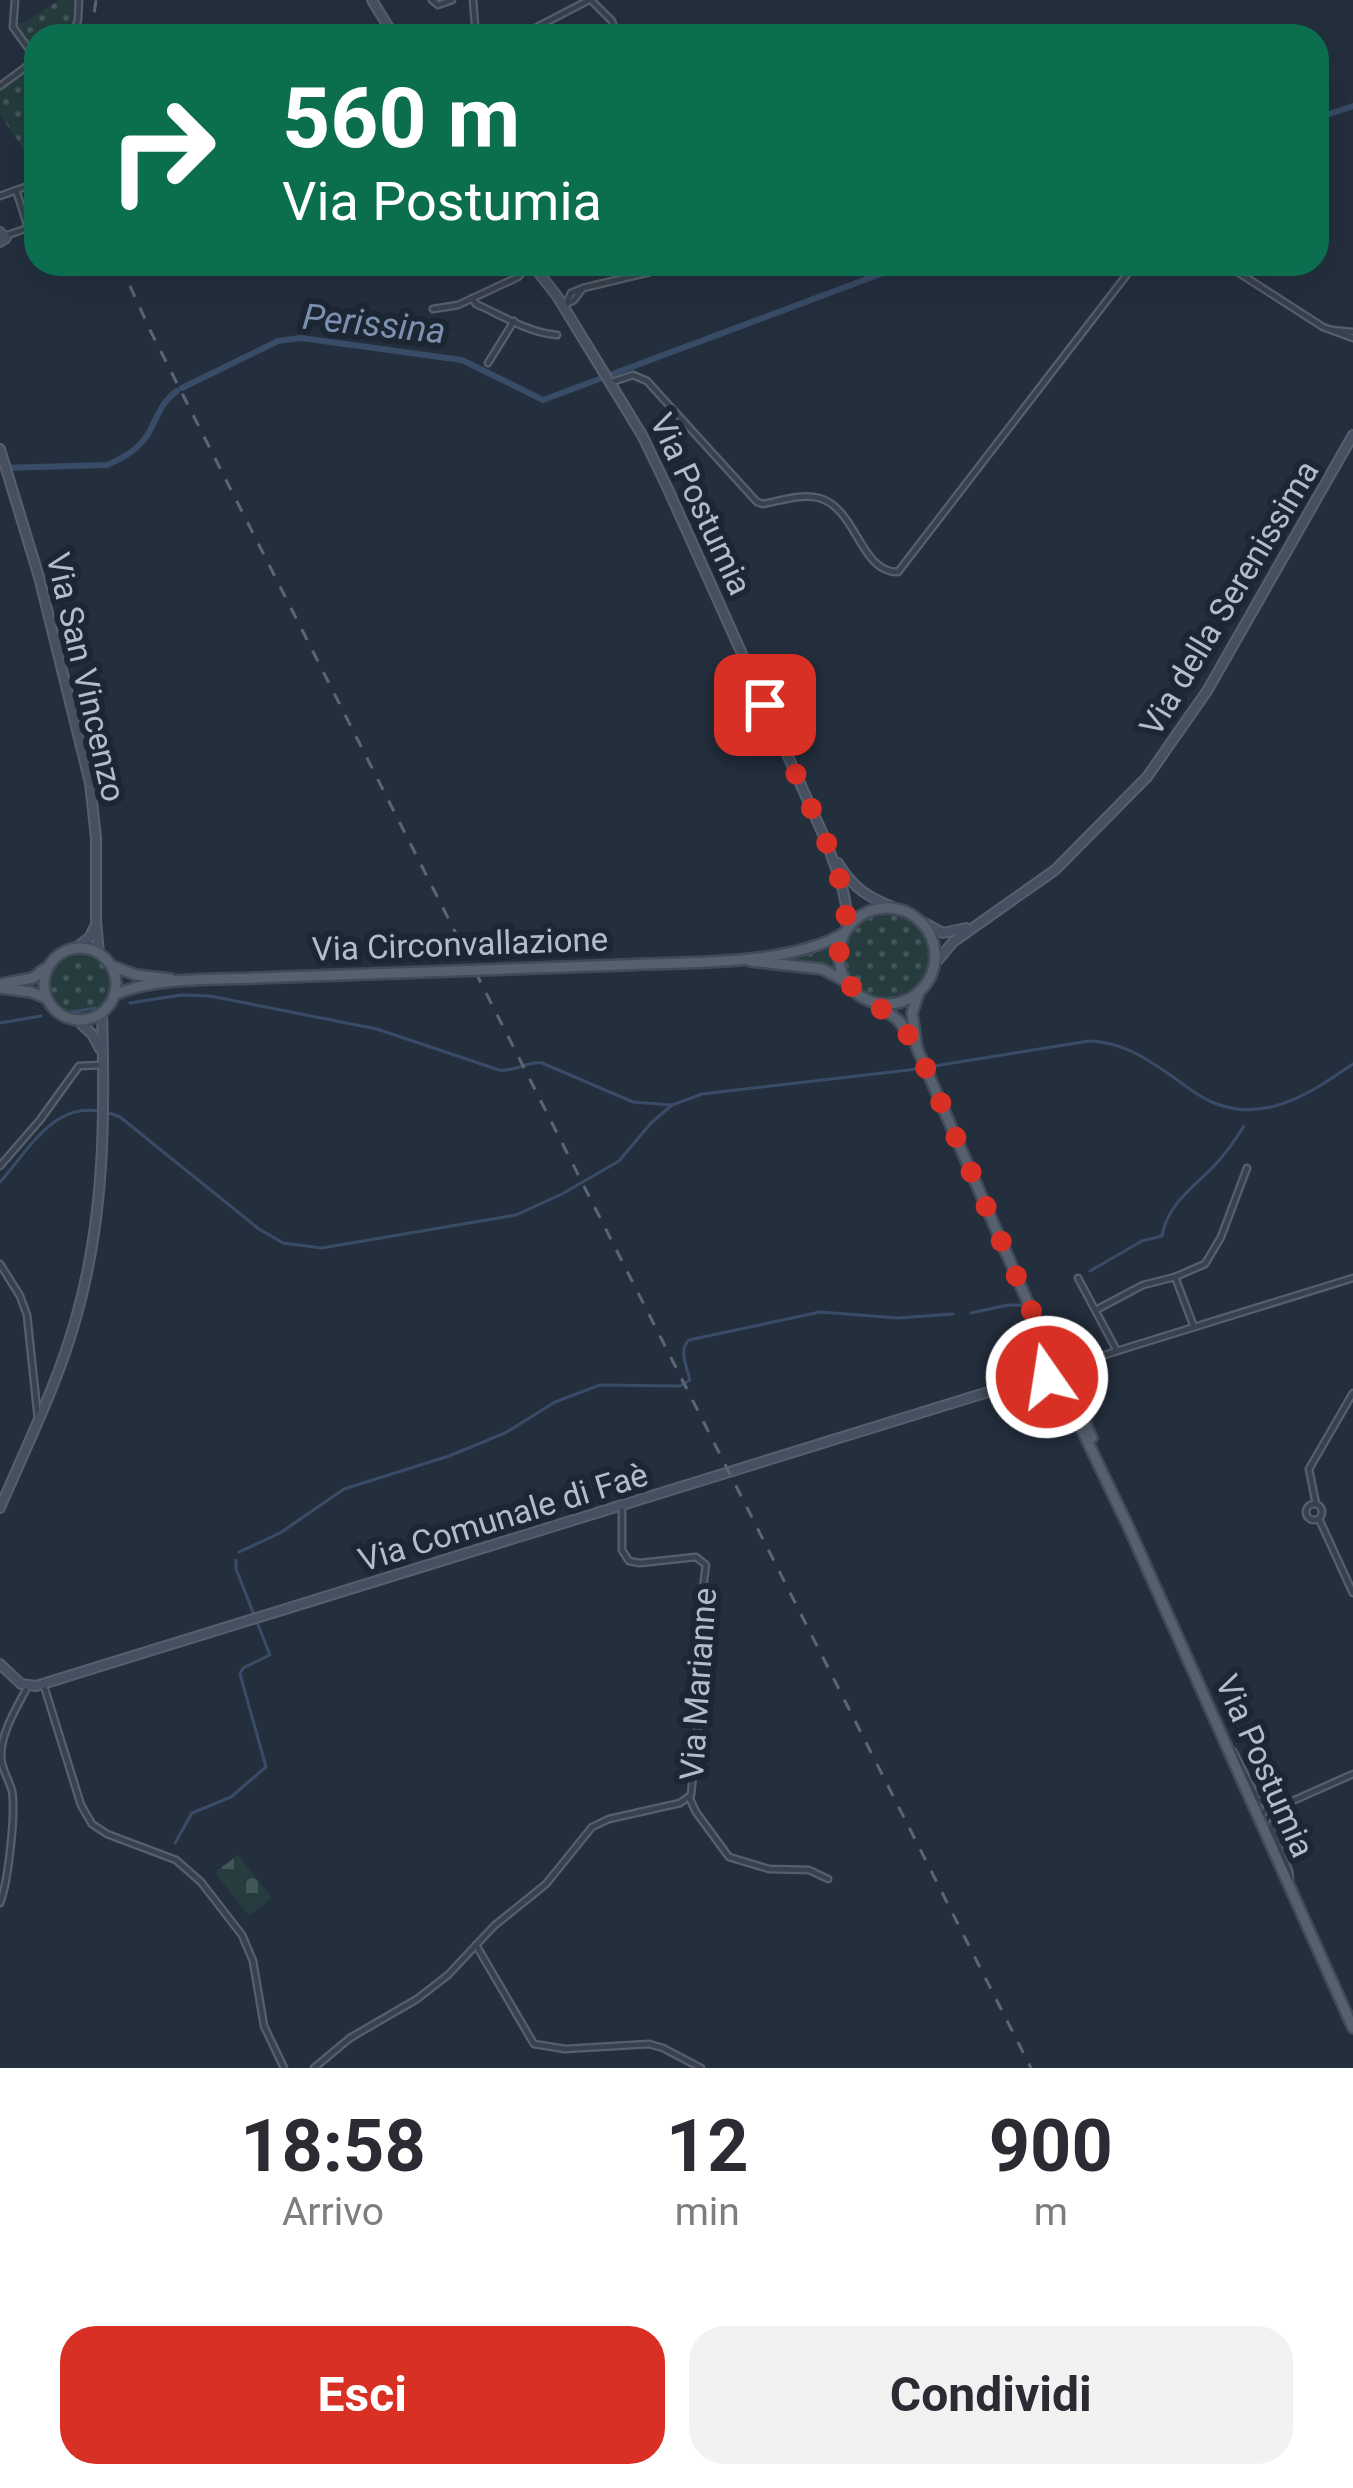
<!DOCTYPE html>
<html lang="it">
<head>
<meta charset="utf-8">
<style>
  :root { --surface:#fff; --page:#f2f2f3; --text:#2b2b33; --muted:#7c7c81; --accent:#d93025 }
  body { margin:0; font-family:Roboto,sans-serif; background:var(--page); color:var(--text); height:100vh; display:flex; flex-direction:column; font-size:45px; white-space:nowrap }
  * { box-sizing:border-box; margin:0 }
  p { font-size:39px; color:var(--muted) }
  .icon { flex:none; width:66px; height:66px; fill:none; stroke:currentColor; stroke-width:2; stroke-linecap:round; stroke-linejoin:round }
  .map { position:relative; height:2068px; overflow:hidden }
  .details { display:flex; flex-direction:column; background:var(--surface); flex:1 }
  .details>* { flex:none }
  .hud { position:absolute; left:24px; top:24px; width:1305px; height:252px; border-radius:36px; box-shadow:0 12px 48px #0002; background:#0b6e4f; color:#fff; overflow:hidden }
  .pin { position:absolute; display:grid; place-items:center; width:102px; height:102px; color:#fff; margin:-51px; border-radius:24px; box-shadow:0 6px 18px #0006 }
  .me { position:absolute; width:132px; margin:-66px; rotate:347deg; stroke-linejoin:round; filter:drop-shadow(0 0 9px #0008) }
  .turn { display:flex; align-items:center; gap:42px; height:252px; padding:0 60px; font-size:54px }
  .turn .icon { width:156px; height:156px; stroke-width:2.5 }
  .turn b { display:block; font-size:84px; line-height:102px }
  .eta { display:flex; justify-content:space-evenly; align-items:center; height:204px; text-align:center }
  .eta b { font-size:72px; font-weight:700; line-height:84px }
  .primary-button { display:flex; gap:24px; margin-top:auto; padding:24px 60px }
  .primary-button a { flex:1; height:138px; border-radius:36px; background:var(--accent); color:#fff; font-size:48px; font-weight:700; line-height:138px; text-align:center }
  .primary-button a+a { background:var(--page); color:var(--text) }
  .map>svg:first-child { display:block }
  .grass { fill:url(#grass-dots) }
  .cemetery { fill:url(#cemetery-stones) }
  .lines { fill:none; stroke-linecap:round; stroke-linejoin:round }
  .stream { stroke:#394c67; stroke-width:3 }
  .canal { stroke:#394c67; stroke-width:6 }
  .street-casing { stroke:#565f6c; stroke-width:9 }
  .secondary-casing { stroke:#565f6c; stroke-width:12 }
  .primary-casing { stroke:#414a57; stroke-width:14 }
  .street { stroke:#38414e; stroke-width:4.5 }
  .secondary { stroke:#465061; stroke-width:8 }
  .primary { stroke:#56606e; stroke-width:9 }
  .rail { stroke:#5a6575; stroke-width:3; stroke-dasharray:12 12; stroke-linecap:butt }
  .primary-bridge-casing { stroke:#414a57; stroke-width:14; stroke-linecap:butt }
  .primary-bridge { stroke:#56606e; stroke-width:9 }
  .route { stroke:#d93025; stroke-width:21; stroke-dasharray:0 37.8 }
  .labels { text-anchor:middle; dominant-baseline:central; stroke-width:12; stroke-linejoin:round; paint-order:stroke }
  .street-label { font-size:33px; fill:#b4bcc9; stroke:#1d2633 }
  .water-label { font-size:36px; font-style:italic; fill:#7c92b1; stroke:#1d2633 }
</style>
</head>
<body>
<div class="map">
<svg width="1353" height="2068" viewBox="0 0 1353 2068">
  <defs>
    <pattern id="grass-dots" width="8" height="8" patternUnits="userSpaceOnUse" patternTransform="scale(3)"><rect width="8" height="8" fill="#263c3f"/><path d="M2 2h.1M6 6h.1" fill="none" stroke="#435659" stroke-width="1.8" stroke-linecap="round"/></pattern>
    <pattern id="cemetery-stones" width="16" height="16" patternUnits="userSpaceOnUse" patternTransform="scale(3)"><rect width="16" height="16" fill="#263c3f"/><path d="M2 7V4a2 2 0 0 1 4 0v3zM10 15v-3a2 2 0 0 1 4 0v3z" fill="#435659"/></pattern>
  </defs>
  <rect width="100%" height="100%" fill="#242f3e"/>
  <g class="grass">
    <path d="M59,0H76L74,19L65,36H36V55L15,23H24Z"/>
    <path d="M33,63L36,97V167L0,115V86Z"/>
    <circle cx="887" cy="955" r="43"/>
    <path d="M836,942L833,959L836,971L824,967L758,959Z"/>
    <circle cx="80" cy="984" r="33"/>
  </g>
  <path class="cemetery" d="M238,1855L272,1898L249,1916L217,1875L218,1870Z"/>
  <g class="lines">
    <g class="stream">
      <path d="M130,1003L181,995L210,996L377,1029L499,1070C516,1072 526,1061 542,1063L633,1102L671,1105"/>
      <path d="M71,1012L95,1008"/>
      <path d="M0,1023L41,1016"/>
      <path d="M0,1182C36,1141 59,1092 120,1117L259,1229L283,1243L322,1248L516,1215L562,1194L619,1161L651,1123L672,1105L702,1094L909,1070L1089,1041C1120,1042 1141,1055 1166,1072C1182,1083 1197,1096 1214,1103C1266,1124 1312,1092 1353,1064"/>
      <path d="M1090,1271L1142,1241L1162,1236C1168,1200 1200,1184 1221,1158C1230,1148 1237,1137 1244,1126"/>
      <path d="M971,1313L1008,1305H1022"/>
      <path d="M239,1552L280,1533L344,1489L449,1456L505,1433L555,1402L600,1385L680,1386L690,1380C687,1367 678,1350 689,1340L820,1312L898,1318L953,1314"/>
      <path d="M175,1843L192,1813L231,1797L266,1767L240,1674L243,1668L270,1655L236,1569V1560"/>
    </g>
    <g class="canal">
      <path d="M1317,118L1353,106"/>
      <path d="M182,388L278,341L301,338L462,360L543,400L907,264"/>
      <path d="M0,468L107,465C123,458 138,450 148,434C157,418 161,402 177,391"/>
    </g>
    <defs>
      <g id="street">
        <path d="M15,0L13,27L36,59"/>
        <path d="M432,0L438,5L452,0"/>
        <path d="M473,0L475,25L481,36"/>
        <path d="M591,0L612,21L617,36"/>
        <path d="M73,34L78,20L79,0"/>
        <path d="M520,36L589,0"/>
        <path d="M0,86L34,61"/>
        <path d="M16,190L28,227"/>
        <path d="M0,196L36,183"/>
        <path d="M8,235L36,225"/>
        <path d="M1225,264L1323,327L1353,338"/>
        <path d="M583,288L650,272L647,264"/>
        <path d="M472,298L476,304C501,315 529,333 557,335"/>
        <path d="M563,306L574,300L583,288L571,293L566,304"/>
        <path d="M433,309L458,305L518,277L525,269"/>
        <path d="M1332,330L1353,332"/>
        <path d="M488,363L514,321"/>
        <path d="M612,382L633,375L647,381L757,502L763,504C780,501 802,493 819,498C857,508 860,573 898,572L1135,264"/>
        <path d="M0,1166L40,1120L79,1066L101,1065"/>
        <path d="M0,1264L20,1296L27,1315L38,1419"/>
        <path d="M1175,1277L1194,1327"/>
        <path d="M1078,1278L1117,1351"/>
        <path d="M1096,1310L1143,1285L1175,1277L1205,1264L1221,1237L1247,1168"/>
        <path d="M1061,1364L1077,1365"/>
        <path d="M1064,1372L1080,1363L1117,1351L1353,1278"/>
        <circle cx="1314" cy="1512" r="8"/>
        <path d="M1316,1504L1309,1469L1353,1393"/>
        <path d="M1319,1519L1353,1593"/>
        <path d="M44,1686L81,1805L92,1824L107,1834L176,1860L201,1882L242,1935L253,1961L264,2026L284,2068"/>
        <path d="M1233,1751L1257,1798L1268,1806"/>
        <path d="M689,1797L696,1812L729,1857L769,1869L809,1870L828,1879"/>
        <path d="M1279,1807L1271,1827L1289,1871L1290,1879"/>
        <path d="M1261,1815L1266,1810L1279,1807L1353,1774"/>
        <path d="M0,1903C8,1883 16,1813 12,1791C9,1779 1,1769 1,1756C1,1732 17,1707 28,1686"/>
        <path d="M476,1945L534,2044L565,2049L649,2044L663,2048L701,2068"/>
        <path d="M314,2068L350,2038L417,1999L448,1975L494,1926L546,1884L592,1827L609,1819L680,1803L691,1795L699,1713L697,1633L706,1565L696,1557L640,1563L629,1561L622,1550V1505"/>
      </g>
      <g id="secondary">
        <path d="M372,0L394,36"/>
        <path d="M0,232L6,238L0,242"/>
        <path d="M535,268L557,296L642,435L668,489L826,841C836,870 850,898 846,930"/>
        <path d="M0,449L39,577L90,783L96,838V921L99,953"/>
        <path d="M838,863C853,889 871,899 898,909"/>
        <path d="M921,921L943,933L966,928"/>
        <path d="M77,947L90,937L94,928"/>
        <path d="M934,965L953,942L1055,870L1147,777L1207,691L1353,435"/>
        <path d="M77,1020L92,1034L100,1049"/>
        <path d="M1028,1379L1046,1369"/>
        <path d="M0,1508C27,1445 58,1383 76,1318C105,1217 105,1116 102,1013"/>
        <path d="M0,1664L21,1684L36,1686L1027,1380L1049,1379"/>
      </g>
      <g id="primary">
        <circle cx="887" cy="956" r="48"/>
        <circle cx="80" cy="984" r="36"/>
        <path d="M750,961L822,969L843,980"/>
        <path d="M623,965C686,962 790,966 844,933"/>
        <path d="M112,966L136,975L171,979"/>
        <path d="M0,984L33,978L44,969"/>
        <path d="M0,988L31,992L46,998"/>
        <path d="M919,992L912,1013L917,1048L1032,1312L1048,1365"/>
        <path d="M114,995C154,977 212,980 255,978"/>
        <path d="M879,1006L898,1020L913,1040"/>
        <circle cx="1055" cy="1371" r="9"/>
        <path d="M1064,1374L1092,1438"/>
        <path d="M1050,1380L1070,1405L1128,1526L1353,2028"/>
      </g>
    </defs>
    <use href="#street" class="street-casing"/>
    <use href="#secondary" class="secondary-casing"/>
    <use href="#primary" class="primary-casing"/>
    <use href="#street" class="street"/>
    <use href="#secondary" class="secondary"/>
    <use href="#primary" class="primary"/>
    <g class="rail">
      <path d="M91,36L96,0"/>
      <path d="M120,264L150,330L1031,2068"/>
    </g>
    <defs>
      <path id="primary-bridge" d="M255,978L623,965"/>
    </defs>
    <use href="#primary-bridge" class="primary-bridge-casing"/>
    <use href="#primary-bridge" class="primary-bridge"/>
  </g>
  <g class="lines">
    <path class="route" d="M765,705L826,841L846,897V929L839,950L841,970L855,992L898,1020L917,1048L1032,1312C1040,1335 1046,1354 1047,1377"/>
  </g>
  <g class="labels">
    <g class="street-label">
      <text transform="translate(701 504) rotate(65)">Via Postumia</text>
      <text transform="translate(1229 598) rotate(-59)">Via della Serenissima</text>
      <text transform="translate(86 677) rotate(77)">Via San Vincenzo</text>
      <text transform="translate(460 944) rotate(-2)">Via Circonvallazione</text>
      <text transform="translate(503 1517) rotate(-17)">Via Comunale di Faè</text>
      <text transform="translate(698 1684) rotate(-86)">Via Marianne</text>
      <text transform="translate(1265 1766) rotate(66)">Via Postumia</text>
    </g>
    <g class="water-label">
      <text transform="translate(374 324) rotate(6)">Perissina</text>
    </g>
  </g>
</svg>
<div class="pin" style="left:765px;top:705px;background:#d93025"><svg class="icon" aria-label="arrive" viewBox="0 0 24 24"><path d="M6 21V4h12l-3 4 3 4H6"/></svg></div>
<svg class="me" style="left:1047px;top:1377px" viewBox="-20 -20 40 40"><circle r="17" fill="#d93025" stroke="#fff" stroke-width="3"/><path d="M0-11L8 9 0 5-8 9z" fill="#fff"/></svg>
<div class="hud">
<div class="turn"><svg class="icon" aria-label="right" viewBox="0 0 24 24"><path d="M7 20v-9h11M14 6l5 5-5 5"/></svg><div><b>560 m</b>Via Postumia</div></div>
</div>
</div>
<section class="details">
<div class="eta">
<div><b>18:58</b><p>Arrivo</p></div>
<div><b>12</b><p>min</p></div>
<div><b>900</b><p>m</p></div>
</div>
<div class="primary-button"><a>Esci</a><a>Condividi</a></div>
</section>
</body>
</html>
